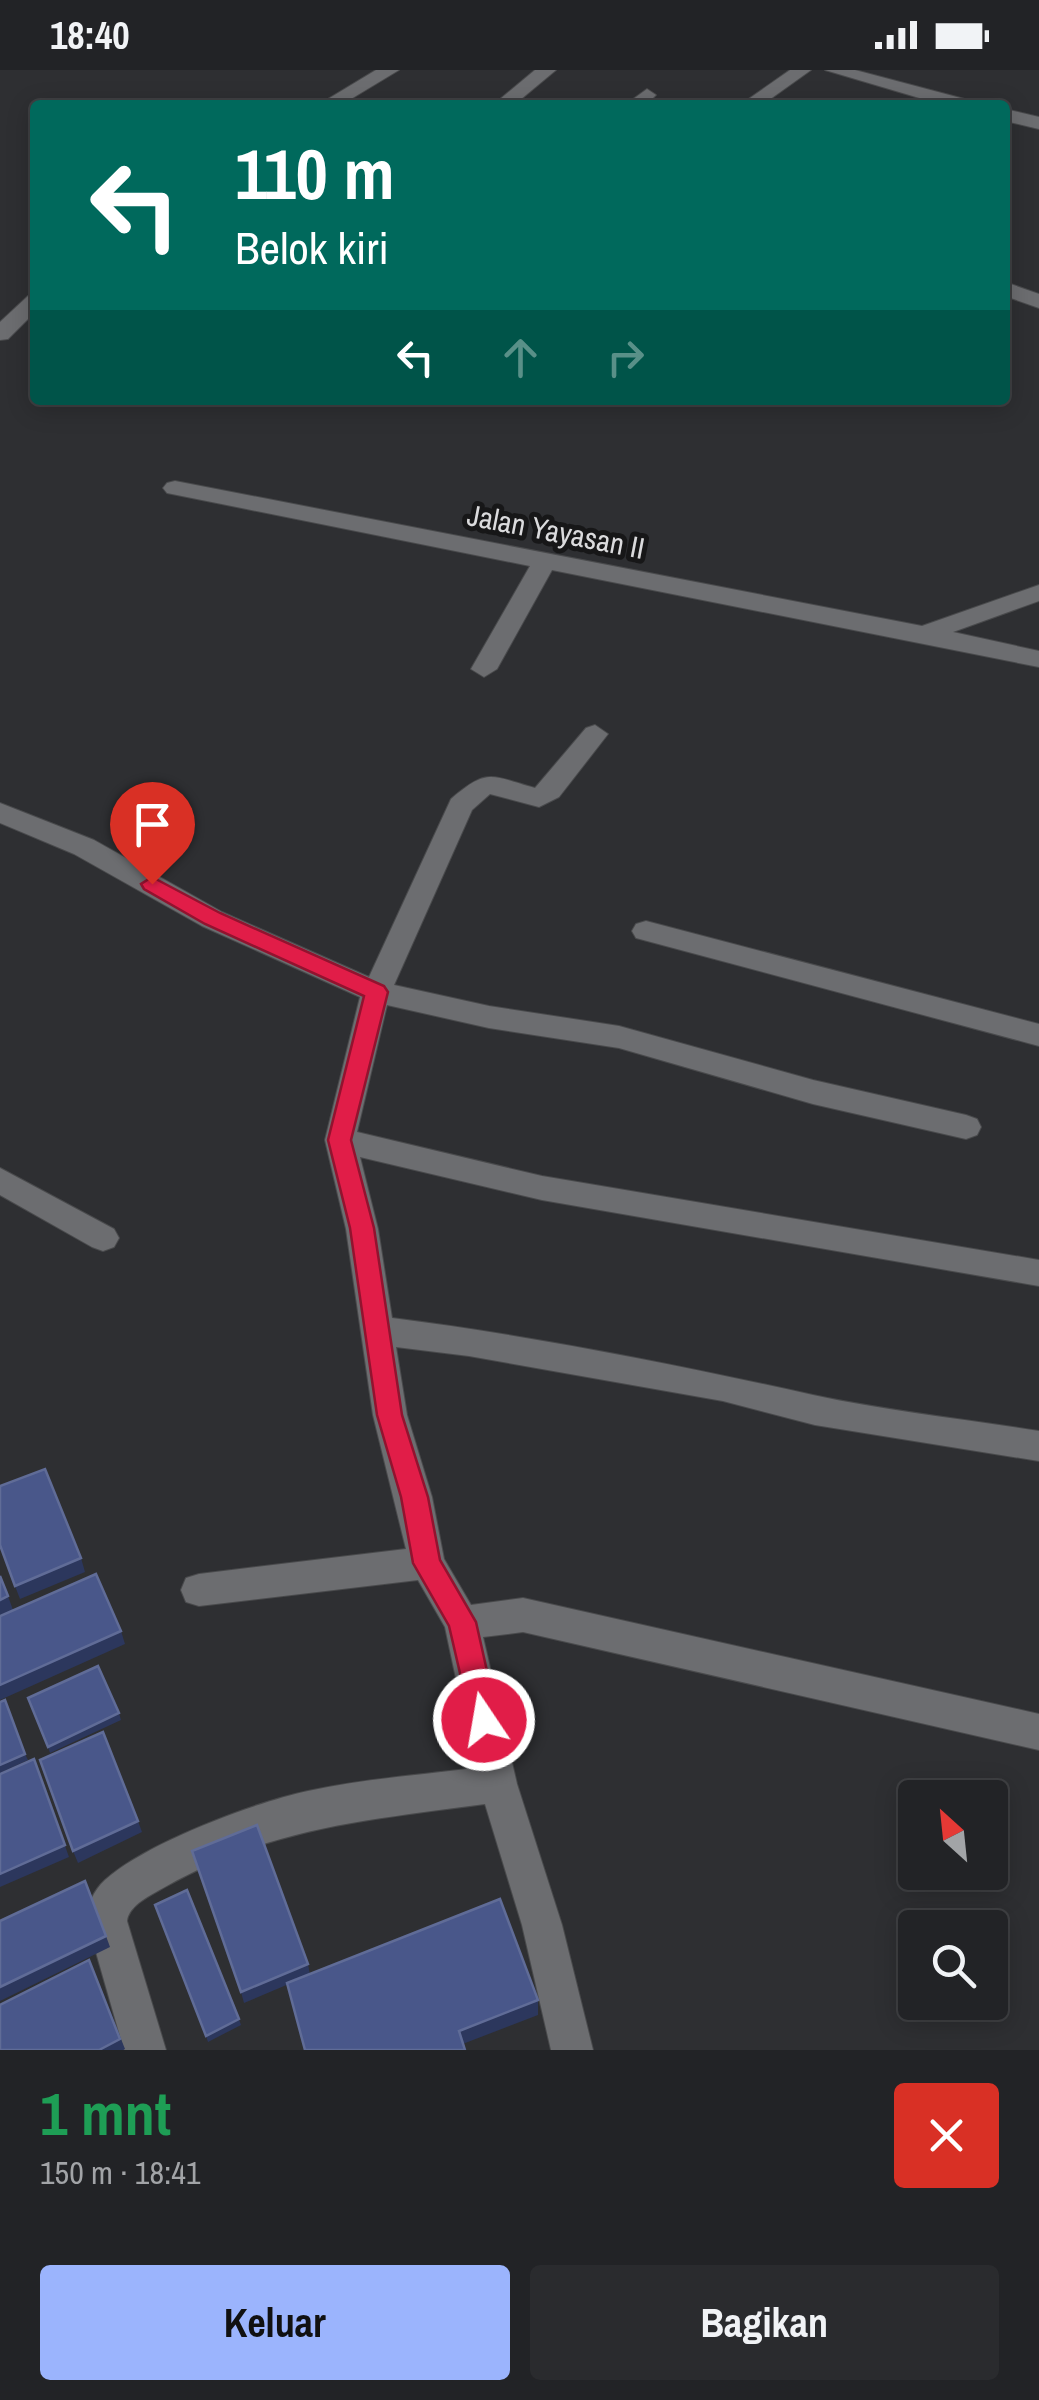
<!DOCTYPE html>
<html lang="id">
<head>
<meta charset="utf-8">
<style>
  :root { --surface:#222326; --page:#2a2b2e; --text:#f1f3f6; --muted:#a2a4a7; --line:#3f4043; --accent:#9bb4fd }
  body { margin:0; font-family:"Archivo Narrow",sans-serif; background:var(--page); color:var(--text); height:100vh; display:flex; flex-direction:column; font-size:38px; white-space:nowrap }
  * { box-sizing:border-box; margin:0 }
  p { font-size:32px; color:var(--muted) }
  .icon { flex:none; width:55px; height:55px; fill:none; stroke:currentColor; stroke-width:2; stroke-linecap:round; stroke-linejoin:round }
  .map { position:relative; height:1980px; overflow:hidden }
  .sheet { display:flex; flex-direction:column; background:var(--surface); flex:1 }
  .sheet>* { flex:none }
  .hud { position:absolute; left:30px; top:30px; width:980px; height:305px; border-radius:10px; box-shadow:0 5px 25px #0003,0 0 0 2px var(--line); background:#00695c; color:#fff; overflow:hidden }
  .needle { width:65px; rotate:333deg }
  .buttons { position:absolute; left:898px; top:1710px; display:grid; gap:20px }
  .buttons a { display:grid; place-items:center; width:110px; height:110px; border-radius:10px; background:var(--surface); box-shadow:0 5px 25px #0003,0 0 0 2px var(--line); font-size:50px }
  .pin { position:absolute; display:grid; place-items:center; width:85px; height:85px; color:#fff; margin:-102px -42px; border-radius:50% 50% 50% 0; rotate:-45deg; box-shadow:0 0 10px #0007 }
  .pin .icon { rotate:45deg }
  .me { position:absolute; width:110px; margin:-55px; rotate:348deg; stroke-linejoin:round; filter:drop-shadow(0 0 8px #0008) }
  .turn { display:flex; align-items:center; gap:35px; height:210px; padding:0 40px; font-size:45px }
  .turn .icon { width:130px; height:130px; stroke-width:2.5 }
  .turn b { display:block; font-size:70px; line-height:85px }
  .lanes { display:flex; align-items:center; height:95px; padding:0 40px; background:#0003; justify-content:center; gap:50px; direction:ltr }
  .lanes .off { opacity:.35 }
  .round { display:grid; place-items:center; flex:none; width:105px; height:105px; border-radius:10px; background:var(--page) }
  .overview { display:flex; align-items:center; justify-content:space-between; height:170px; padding:0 40px }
  h1 { font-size:60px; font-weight:700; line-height:75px; color:#1e9e55 }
  .primary-button { display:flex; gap:20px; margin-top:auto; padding:20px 40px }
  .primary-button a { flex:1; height:115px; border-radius:10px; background:var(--accent); color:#111; font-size:40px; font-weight:700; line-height:115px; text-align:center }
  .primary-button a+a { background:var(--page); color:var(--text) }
  .status { display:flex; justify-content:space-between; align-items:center; height:70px; padding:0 50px; background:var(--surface); direction:ltr }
  .status svg { height:28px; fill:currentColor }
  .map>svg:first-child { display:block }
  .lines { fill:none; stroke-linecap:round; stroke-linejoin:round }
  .street-casing { stroke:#494a4c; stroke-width:2 }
  .street { fill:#6c6d70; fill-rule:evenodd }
  .shaded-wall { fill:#2c375d }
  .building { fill:#49578a; stroke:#606c97; stroke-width:2.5 }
  .route { fill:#e11d48; stroke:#92132f; stroke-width:2.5 }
  .labels { text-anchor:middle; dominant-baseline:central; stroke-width:10; stroke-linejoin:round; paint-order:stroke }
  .street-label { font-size:30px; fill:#dbdbdd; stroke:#171718 }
</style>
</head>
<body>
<div class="status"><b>18:40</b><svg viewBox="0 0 49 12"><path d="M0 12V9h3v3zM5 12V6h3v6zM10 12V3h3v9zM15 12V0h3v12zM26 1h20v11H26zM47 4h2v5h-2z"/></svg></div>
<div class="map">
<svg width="1039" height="1980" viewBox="0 0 1039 1980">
  <rect width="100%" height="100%" fill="#2e2f32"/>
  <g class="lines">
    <defs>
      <g id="street">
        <path d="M376,0H399L341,35H318Z"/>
        <path d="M535,0H556L514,35H493Z"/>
        <path d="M790,0H811L762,35H740Z"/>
        <path d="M825,0H855L972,31L974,35H943Z"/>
        <path d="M647,19L656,25L646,35H625Z"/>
        <path d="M1005,39L1039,47V59L1005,51Z"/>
        <path d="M1005,212L1039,224V238L1005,226Z"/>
        <path d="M35,224V242L8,269L0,270V252L28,226Z"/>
        <path d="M175,411L922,556L1039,515V531L953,562L1039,581V597L552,500L497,599L484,607L471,599L530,496L167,423L163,418L167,413Z"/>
        <path d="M595,655L608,664L559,727L539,737L490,724L472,740L394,915L489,936L619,956L813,1010L966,1045L977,1049L981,1057L977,1065L966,1069L813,1034L619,978L489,958L387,935L357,1062L542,1106L1039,1190V1216L542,1130L360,1087L378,1159L392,1248C534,1266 673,1294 813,1325C887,1341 964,1349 1039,1361V1391L815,1355L723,1331L469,1286L396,1277L407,1345L432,1427L444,1489L471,1535L523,1528L1039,1644V1680L523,1562L483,1567L517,1714L562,1855L593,1980H551L522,1855L485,1734C368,1750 271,1757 165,1817C151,1825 129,1835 127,1851L166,1980H124L87,1851C87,1836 93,1821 105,1810C146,1773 253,1733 308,1721C363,1709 420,1705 475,1698L445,1557L418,1510L199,1536L186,1532L181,1520L186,1508L199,1504L406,1479L373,1345L346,1159L325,1070L360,927L202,856L74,784L0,753V733L94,770L222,842L369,907L451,729C488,697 491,706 535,718L586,658Z"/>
        <path d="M646,851L1039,954V976L636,868L632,861L636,854Z"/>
        <path d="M0,1098L114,1159L119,1168L114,1177L103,1181L92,1177L0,1125Z"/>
      </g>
    </defs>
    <use href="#street" class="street-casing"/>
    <use href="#street" class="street"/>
  </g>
  <g class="shaded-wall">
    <path d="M81,1488L85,1502L20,1529L15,1516Z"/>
    <path d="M8,1526L13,1540L0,1545V1530Z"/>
    <path d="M121,1561L125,1574L0,1630V1615Z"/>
    <path d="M119,1643L121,1650L50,1683L48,1677Z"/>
    <path d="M25,1684L28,1690L0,1703V1695Z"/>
    <path d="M34,1689L69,1787L0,1817V1804Z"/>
    <path d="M138,1751L142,1762L78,1793L73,1781Z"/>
    <path d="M106,1866L110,1877L0,1931V1917Z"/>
    <path d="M308,1894L310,1905L244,1933L241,1922Z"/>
    <path d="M94,1901L125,1979L123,1980H99Z"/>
    <path d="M538,1930V1945L460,1975L459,1961Z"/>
    <path d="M239,1949L241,1955L208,1972L206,1966Z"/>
  </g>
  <g class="building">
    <path d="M45,1399L81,1488L15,1516L0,1475V1416Z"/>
    <path d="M96,1504L121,1561L0,1615V1546Z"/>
    <path d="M0,1506L8,1526L0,1530Z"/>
    <path d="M98,1596L119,1643L48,1677L28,1628Z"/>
    <path d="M5,1630L25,1684L0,1695V1632Z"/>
    <path d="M103,1662L138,1751L73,1781L40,1690Z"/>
    <path d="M34,1689L65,1775L0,1804V1704Z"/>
    <path d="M257,1755L308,1894L241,1922L192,1781Z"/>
    <path d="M85,1811L106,1866L0,1917V1851Z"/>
    <path d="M187,1820L239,1949L206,1966L155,1835Z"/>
    <path d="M500,1829L538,1930L459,1961L465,1980H305L287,1913Z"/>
    <path d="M89,1890L120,1969L99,1980H0V1935Z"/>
  </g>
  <path class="route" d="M152,807L220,843L384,916L388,922L351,1070L374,1158L402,1345L428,1427L440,1490L476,1552L498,1650L494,1659L484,1663L473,1659L449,1556L413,1493L401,1427L377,1345L350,1158L328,1070L364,926L205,854L144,819L141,814Z"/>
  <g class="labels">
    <g class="street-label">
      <text transform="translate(556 461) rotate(11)">Jalan Yayasan II</text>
    </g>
  </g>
</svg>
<div class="buttons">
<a><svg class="needle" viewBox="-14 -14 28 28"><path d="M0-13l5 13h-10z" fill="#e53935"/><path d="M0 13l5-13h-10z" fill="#a2a4a7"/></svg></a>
<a><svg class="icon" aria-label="search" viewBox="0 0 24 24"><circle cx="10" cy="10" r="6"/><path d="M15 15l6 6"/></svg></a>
</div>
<div class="pin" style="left:152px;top:814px;background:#d93025"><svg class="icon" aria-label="arrive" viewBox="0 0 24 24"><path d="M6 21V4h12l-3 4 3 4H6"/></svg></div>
<svg class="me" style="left:484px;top:1650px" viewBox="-20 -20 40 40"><circle r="17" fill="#e11d48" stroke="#fff" stroke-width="3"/><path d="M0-11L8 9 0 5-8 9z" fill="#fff"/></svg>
<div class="hud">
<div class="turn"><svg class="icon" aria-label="left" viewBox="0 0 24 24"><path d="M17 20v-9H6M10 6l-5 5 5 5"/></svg><div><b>110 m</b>Belok kiri</div></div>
<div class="lanes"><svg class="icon" aria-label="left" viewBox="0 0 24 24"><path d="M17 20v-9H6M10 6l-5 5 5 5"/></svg><svg class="icon off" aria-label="ahead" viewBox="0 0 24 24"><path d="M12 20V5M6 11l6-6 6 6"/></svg><svg class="icon off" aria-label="right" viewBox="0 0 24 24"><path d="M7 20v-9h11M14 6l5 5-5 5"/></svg></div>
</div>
</div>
<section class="sheet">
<div class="overview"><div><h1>1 mnt</h1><p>150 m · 18:41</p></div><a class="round" style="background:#d93025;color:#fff"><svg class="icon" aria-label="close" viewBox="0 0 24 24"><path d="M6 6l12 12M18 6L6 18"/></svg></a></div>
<div class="primary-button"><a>Keluar</a><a>Bagikan</a></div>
</section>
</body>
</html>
